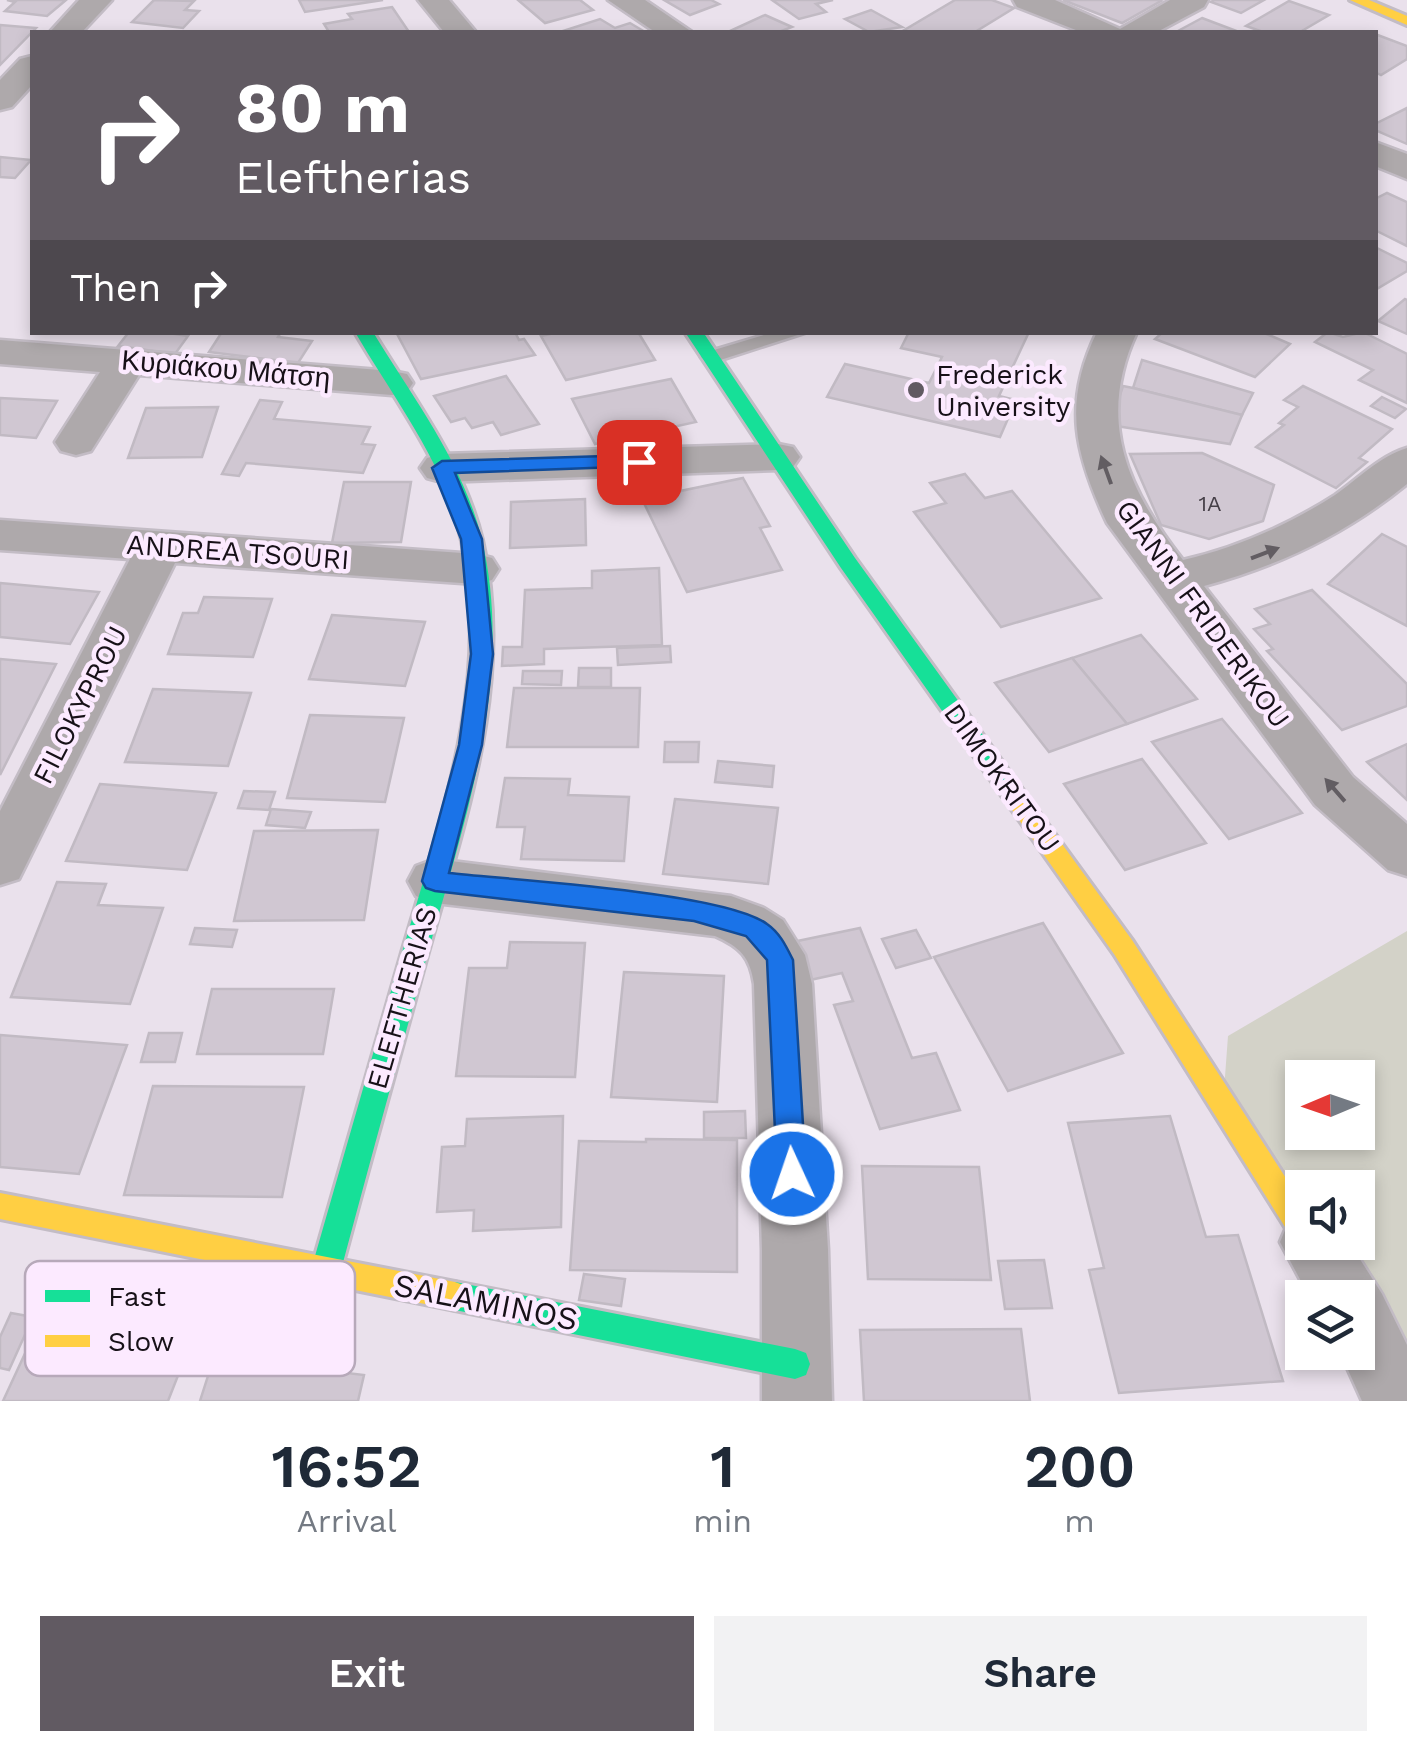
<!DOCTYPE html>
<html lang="en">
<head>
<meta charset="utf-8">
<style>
  :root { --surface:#fff; --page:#f2f2f3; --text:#1f2937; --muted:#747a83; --accent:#615a62 }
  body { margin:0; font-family:"Work Sans",sans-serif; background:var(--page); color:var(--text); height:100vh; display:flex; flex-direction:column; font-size:38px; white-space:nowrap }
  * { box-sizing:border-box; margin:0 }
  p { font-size:32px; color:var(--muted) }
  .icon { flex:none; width:55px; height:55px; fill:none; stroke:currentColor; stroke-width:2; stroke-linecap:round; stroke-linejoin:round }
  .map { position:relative; height:1401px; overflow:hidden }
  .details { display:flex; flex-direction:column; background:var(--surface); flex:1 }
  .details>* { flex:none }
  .guide { position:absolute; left:30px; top:30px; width:1348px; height:305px; border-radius:0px; box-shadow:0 5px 15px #0003; background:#615a62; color:#fff; overflow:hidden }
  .needle { width:65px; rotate:268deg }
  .buttons { position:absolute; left:1285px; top:1060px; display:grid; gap:20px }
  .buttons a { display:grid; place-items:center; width:90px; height:90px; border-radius:0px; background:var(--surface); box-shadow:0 5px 15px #0003; font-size:50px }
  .pin { position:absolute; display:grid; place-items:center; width:85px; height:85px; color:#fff; margin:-42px; border-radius:20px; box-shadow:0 5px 15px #0006 }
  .me { position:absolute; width:110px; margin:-55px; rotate:357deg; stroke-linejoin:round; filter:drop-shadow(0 0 8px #0008) }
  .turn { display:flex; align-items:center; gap:35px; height:210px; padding:0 40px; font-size:45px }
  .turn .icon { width:130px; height:130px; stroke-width:2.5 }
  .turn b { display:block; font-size:70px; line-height:85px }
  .then { display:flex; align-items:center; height:95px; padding:0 40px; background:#0003; gap:20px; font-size:38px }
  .eta { display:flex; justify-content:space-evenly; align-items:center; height:170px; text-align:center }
  .eta b { font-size:60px; font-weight:600; line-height:70px }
  .action { display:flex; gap:20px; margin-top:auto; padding:20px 40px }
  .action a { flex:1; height:115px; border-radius:0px; background:var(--accent); color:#fff; font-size:40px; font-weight:600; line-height:115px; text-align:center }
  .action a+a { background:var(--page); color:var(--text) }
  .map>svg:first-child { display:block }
  .green { fill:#d3d2c8; fill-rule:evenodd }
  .building { fill:#d0c7d2; stroke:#c1bac3; stroke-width:2.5 }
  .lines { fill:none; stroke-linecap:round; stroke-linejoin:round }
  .lane-casing { stroke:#c3bcc5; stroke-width:5 }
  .street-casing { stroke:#c3bcc5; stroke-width:5 }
  .fast-casing { stroke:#c3bcc5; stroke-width:6 }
  .slow-casing { stroke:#c3bcc5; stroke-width:6 }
  .lane { fill:#aea9ab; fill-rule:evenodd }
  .street { fill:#aea9ab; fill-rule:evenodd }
  .fast { fill:#16e098; fill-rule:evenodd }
  .slow { fill:#ffcf43; fill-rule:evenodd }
  .oneway { fill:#625d62 }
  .route { fill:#1a73e8; stroke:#114b97; stroke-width:2.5 }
  .poi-dot { fill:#615a62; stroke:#fceaff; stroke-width:4 }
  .labels { text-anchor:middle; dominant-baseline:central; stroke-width:9; stroke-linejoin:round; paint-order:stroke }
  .number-label { font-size:22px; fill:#464048 }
  .street-label { font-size:28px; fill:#171118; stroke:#fceaff }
  .poi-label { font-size:28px; fill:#171118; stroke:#fceaff; text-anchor:start }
  .near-street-label { font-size:32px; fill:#171118; stroke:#fceaff }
  .key { fill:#fceaff; stroke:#b7a9ba; stroke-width:2.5 }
  .key-label { font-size:28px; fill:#171118 }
</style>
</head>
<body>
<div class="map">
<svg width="1407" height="1401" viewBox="0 0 1407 1401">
  <rect width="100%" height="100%" fill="#eae1ec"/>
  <path class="green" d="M1407,931V1356L1329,1243L1358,1242V1188H1302V1203L1224,1090L1228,1036ZM1302,1078H1358V1132H1302Z"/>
  <g class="building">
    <path d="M66,0L47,16L5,11L15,2L7,0Z"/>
    <path d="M154,0L194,1L185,10L199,11L183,28L132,22Z"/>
    <path d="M299,0H383L305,12Z"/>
    <path d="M518,0H580L593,10L545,23Z"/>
    <path d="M664,0H711L719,4L690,15Z"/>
    <path d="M772,0H833L816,4L826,12L799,19Z"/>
    <path d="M955,0H992L1014,8L975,32H901Z"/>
    <path d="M1063,0H1158L1161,1L1122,23Z"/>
    <path d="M1214,0H1264L1241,13L1211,2Z"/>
    <path d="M1289,1L1329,15L1300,32H1263L1246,26Z"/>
    <path d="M392,7L409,32H329L324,24L352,19L348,14Z"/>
    <path d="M871,10L902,27L869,32L845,19Z"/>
    <path d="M765,15L792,27L779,32H728Z"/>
    <path d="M1202,18L1239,32H1176Z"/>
    <path d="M600,19L615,28L630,23L645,32H560Z"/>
    <path d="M0,25L36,28L0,65Z"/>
    <path d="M1375,34L1407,46V59L1381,75L1375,72Z"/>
    <path d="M1407,108V144L1375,130V124Z"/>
    <path d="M0,157L31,160L15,178L0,177Z"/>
    <path d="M1387,193L1407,202V246L1375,230V199Z"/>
    <path d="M1375,247L1407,263V271L1375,290Z"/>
    <path d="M1405,299L1407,300V334L1378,321Z"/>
    <path d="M129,332H162L188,336L175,354L118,346Z"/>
    <path d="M222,332H281L278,337L312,341L298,363L209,352Z"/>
    <path d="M396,332H515L519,340L524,339L535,355L421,379Z"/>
    <path d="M559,332H638L655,360L566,380L541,336Z"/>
    <path d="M909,332H1029L999,396L1016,400L1000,437L827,397L845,364L929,383L942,357L901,348Z"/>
    <path d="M1163,332H1262L1290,344L1255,377L1155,339Z"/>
    <path d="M1328,332L1343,337L1363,332L1407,354V403L1359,380L1373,370L1315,342Z"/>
    <path d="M1142,360L1253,393L1242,415L1133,388Z"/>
    <path d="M506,376L539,424L501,435L493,422L472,428L465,418L451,422L434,396Z"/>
    <path d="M671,379L696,422L595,444L572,399Z"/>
    <path d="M1123,386L1133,388L1242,415L1230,444L1110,425Z"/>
    <path d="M1303,386L1392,429L1359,458L1367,462L1336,488L1256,447L1284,425L1279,423L1298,407L1284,400Z"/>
    <path d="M1382,397L1406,409L1395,418L1371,406Z"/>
    <path d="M0,398L57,401L36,438L0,435Z"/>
    <path d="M260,400L282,402L274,419L370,427L362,444L375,445L363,473L246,463L239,476L222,474Z"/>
    <path d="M218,407L202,457L128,458L146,408Z"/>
    <path d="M1202,453L1274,485L1263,521L1209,539L1161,525L1130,454Z"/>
    <path d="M965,474L985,498L1012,491L1101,598L1001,627L914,512L946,503L930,483Z"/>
    <path d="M743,478L770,526L760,528L782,570L687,592L642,499Z"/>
    <path d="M344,482H411L401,542L332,543Z"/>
    <path d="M585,499L586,545L510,548L511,502Z"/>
    <path d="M1382,534L1407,547V626L1328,584Z"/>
    <path d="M659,568L662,645L544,649V664L502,666L503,647H522L525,590L592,588V571Z"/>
    <path d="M0,583L99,592L70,644L0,637Z"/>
    <path d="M1312,590L1407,684V706L1342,730L1267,651L1273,649L1254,629L1270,624L1255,609Z"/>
    <path d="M204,597L272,599L253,657L168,654L183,613H198Z"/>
    <path d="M332,615L425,622L405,686L309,679Z"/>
    <path d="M1141,635L1197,699L1127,724L1072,658Z"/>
    <path d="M670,646L671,662L618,665L617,648Z"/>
    <path d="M1072,658L1127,724L1049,752L995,683Z"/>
    <path d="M0,659L56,664L0,775Z"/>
    <path d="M579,668H611V687H578Z"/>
    <path d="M523,671H562L561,685L522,684Z"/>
    <path d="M514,688H640L638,747H507Z"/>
    <path d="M153,689L251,693L228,766L125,762Z"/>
    <path d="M310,715L404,718L385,802L287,798Z"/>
    <path d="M1222,719L1302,813L1229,839L1152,742Z"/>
    <path d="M665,742H699L698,762H664Z"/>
    <path d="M1407,744V800L1367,762Z"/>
    <path d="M1142,759L1206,843L1125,870L1064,784Z"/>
    <path d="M718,761L774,766L772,787L715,782Z"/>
    <path d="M505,778L570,779L568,795L629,797L624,861L521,859L525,827H497Z"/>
    <path d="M100,784L216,793L187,870L66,861Z"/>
    <path d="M244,791L275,792L269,810L238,808Z"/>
    <path d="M675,799L778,808L768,884L663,874Z"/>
    <path d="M271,809L311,812L305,828L266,825Z"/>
    <path d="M378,830L364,920L234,921L254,831Z"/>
    <path d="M57,882L106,884L98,905L163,908L130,1004L11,997Z"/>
    <path d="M1043,923L1123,1053L1008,1091L934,957Z"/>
    <path d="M195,928L237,930L232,947L190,944Z"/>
    <path d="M860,928L912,1058L936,1053L960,1110L880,1129L834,1005L853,1001L842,973L801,982L788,943Z"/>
    <path d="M916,930L931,958L896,968L882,939Z"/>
    <path d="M510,942L585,943L575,1077L456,1076L469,968H507Z"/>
    <path d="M624,972L724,976L717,1102L611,1097Z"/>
    <path d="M212,989H334L323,1054H197Z"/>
    <path d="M149,1033H182L175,1062H141Z"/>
    <path d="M0,1035L127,1045L79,1174L0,1167Z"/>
    <path d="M153,1086L304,1087L282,1197L124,1195Z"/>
    <path d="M745,1111L746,1138H704V1112Z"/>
    <path d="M563,1116L561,1227L473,1231L474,1210L437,1212L442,1147L465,1146L467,1119Z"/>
    <path d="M1170,1116L1206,1237L1238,1235L1283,1381L1119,1393L1089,1270L1104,1268L1068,1123Z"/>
    <path d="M646,1139L737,1140V1272L570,1270L579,1141L646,1142Z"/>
    <path d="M862,1166L979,1167L991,1280L868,1279Z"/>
    <path d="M1044,1260L1052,1308L1005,1309L998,1261Z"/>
    <path d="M584,1274L625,1279L621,1306L579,1300Z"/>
    <path d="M11,1313L33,1317L9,1370L0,1368V1337Z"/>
    <path d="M41,1319L190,1345L168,1401H3Z"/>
    <path d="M1021,1329L1030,1401H864L860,1330Z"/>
    <path d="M214,1357L364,1375L358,1401H200Z"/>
  </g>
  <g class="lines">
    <defs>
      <path id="lane" d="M774,332H807L711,363L701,357L704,353Z"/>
      <g id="street">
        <path d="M79,0H112L82,32H50Z"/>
        <path d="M418,0H449L476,32H444Z"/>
        <path d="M608,0H645L692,32H655Z"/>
        <path d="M1013,0H1055L1120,29L1170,0H1208L1204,7L1157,32H1081L1017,7Z"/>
        <path d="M32,56V85L12,107L0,110V80L20,59Z"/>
        <path d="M1375,142L1407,154V179L1375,166Z"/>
        <path d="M1097,332H1137C1096,420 1127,489 1183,560C1237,548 1288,525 1335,495C1358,479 1380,456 1407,448V484C1346,534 1279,566 1204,586L1353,777L1407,824V876L1388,870L1315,805L1107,523C1075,455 1062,403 1097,332Z"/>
        <path d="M0,340L392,371L407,374L413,383L407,392L392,395L139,375L91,451L76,455L61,451L55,442L100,372L0,364Z"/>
        <path d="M778,444L793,447L800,457L793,467L778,470L442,482L427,478L420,468L427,458L442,454Z"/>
        <path d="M0,520L476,554L492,558L499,569L492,580L476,584L175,563L19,879L0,885V811L130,559L0,550Z"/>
        <path d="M435,859L731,896L764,908L783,920L805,955L812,984L828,1250L832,1401H762V1250L754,984C750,957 740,947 715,936L435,903L416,896L408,881L416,866Z"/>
        <path d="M1302,1215V1242H1349L1382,1294L1407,1345V1401H1362L1340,1352H1358V1298H1310L1280,1242L1289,1221Z"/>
      </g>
      <g id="fast">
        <path d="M355,332H373C413,398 464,464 482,540C515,680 464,822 427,956C398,1060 369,1165 341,1270L336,1280L326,1284L316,1280L311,1270C341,1165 371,1061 401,956C440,822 492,682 462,541C446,465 394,399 355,332Z"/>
        <path d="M685,332H703L855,558L1019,785L1023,791L1019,797H1003L841,568Z"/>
        <path d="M455,1282L795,1349L806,1353L810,1364L806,1375L795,1379L455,1310L444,1306L440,1296L444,1286Z"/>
      </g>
      <g id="slow">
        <path d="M1350,0H1369L1407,16V25Z"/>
        <path d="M1011,782L1019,785L1132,940L1302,1203V1241L1292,1238L1114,954L1003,797L999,791L1003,785Z"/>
        <path d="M0,1193L455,1282L466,1286L470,1296L466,1306L455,1310L0,1219Z"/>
      </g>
    </defs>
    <use href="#lane" class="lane-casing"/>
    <use href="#street" class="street-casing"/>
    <use href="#fast" class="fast-casing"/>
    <use href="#slow" class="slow-casing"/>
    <use href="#lane" class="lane"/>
    <use href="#street" class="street"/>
    <use href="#fast" class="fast"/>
    <use href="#slow" class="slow"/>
  </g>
  <defs><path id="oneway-solid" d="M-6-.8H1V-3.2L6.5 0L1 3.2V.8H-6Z" transform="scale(2.5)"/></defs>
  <g class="oneway">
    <use href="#oneway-solid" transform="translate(1106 470) rotate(-110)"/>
    <use href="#oneway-solid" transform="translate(1265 553) rotate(-21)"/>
    <use href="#oneway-solid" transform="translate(1335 790) rotate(-131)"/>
  </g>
  <path class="route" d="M639,455L646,457V466L455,473L482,539L493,654L482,745L449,873C512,880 724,892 767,924C780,933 786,946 793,960L806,1174L802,1183L792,1187L781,1183L777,1174L767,960L746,936L694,921L435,891L426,888L422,881L459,745L471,654L461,539L432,468L442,461Z"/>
  <circle class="poi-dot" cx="916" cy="390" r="10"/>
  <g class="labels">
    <g class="number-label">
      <text x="1210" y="503">1A</text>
    </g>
    <g class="street-label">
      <text transform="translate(226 369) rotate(5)">Κυριάκου Μάτση</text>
      <text transform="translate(238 552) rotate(4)">ANDREA TSOURI</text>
      <text transform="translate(1203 614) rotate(54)">GIANNI FRIDERIKOU</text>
      <text transform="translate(80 705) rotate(-63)">FILOKYPROU</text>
      <text transform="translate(1002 778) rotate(54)">DIMOKRITOU</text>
      <text transform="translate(402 998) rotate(-74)">ELEFTHERIAS</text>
    </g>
    <g class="poi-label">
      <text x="936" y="374">Frederick<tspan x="936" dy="32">University</tspan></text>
    </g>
    <g class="near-street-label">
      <text transform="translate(486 1302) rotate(11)">SALAMINOS</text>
    </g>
  </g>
  <rect x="25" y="1261" width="330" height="115" rx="15" class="key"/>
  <rect x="45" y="1290" width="45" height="12" fill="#16e098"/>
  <rect x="45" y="1335" width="45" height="12" fill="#ffcf43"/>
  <g class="key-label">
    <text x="108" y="1306">Fast</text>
    <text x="108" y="1351">Slow</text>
  </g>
</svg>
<div class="buttons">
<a><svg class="needle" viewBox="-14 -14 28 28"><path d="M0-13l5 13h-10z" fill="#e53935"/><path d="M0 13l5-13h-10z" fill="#747a83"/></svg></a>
<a><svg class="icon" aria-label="sound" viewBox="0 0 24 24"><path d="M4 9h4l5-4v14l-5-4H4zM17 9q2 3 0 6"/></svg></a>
<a><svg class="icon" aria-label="layers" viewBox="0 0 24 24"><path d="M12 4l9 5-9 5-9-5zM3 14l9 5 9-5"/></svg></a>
</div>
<div class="pin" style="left:639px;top:462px;background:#d93025"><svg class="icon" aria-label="arrive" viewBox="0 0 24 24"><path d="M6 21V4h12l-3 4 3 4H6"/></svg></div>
<svg class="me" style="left:792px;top:1174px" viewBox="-20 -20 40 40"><circle r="17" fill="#1a73e8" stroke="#fff" stroke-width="3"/><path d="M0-11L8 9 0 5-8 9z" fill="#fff"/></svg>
<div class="guide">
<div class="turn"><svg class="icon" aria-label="right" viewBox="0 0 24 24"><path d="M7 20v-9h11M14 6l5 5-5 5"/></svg><div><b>80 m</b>Eleftherias</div></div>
<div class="then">Then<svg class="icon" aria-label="right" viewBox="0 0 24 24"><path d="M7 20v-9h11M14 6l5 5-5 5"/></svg></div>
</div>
</div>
<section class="details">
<div class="eta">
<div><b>16:52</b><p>Arrival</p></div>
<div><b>1</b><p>min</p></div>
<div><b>200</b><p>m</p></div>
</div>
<div class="action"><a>Exit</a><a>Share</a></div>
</section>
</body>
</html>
